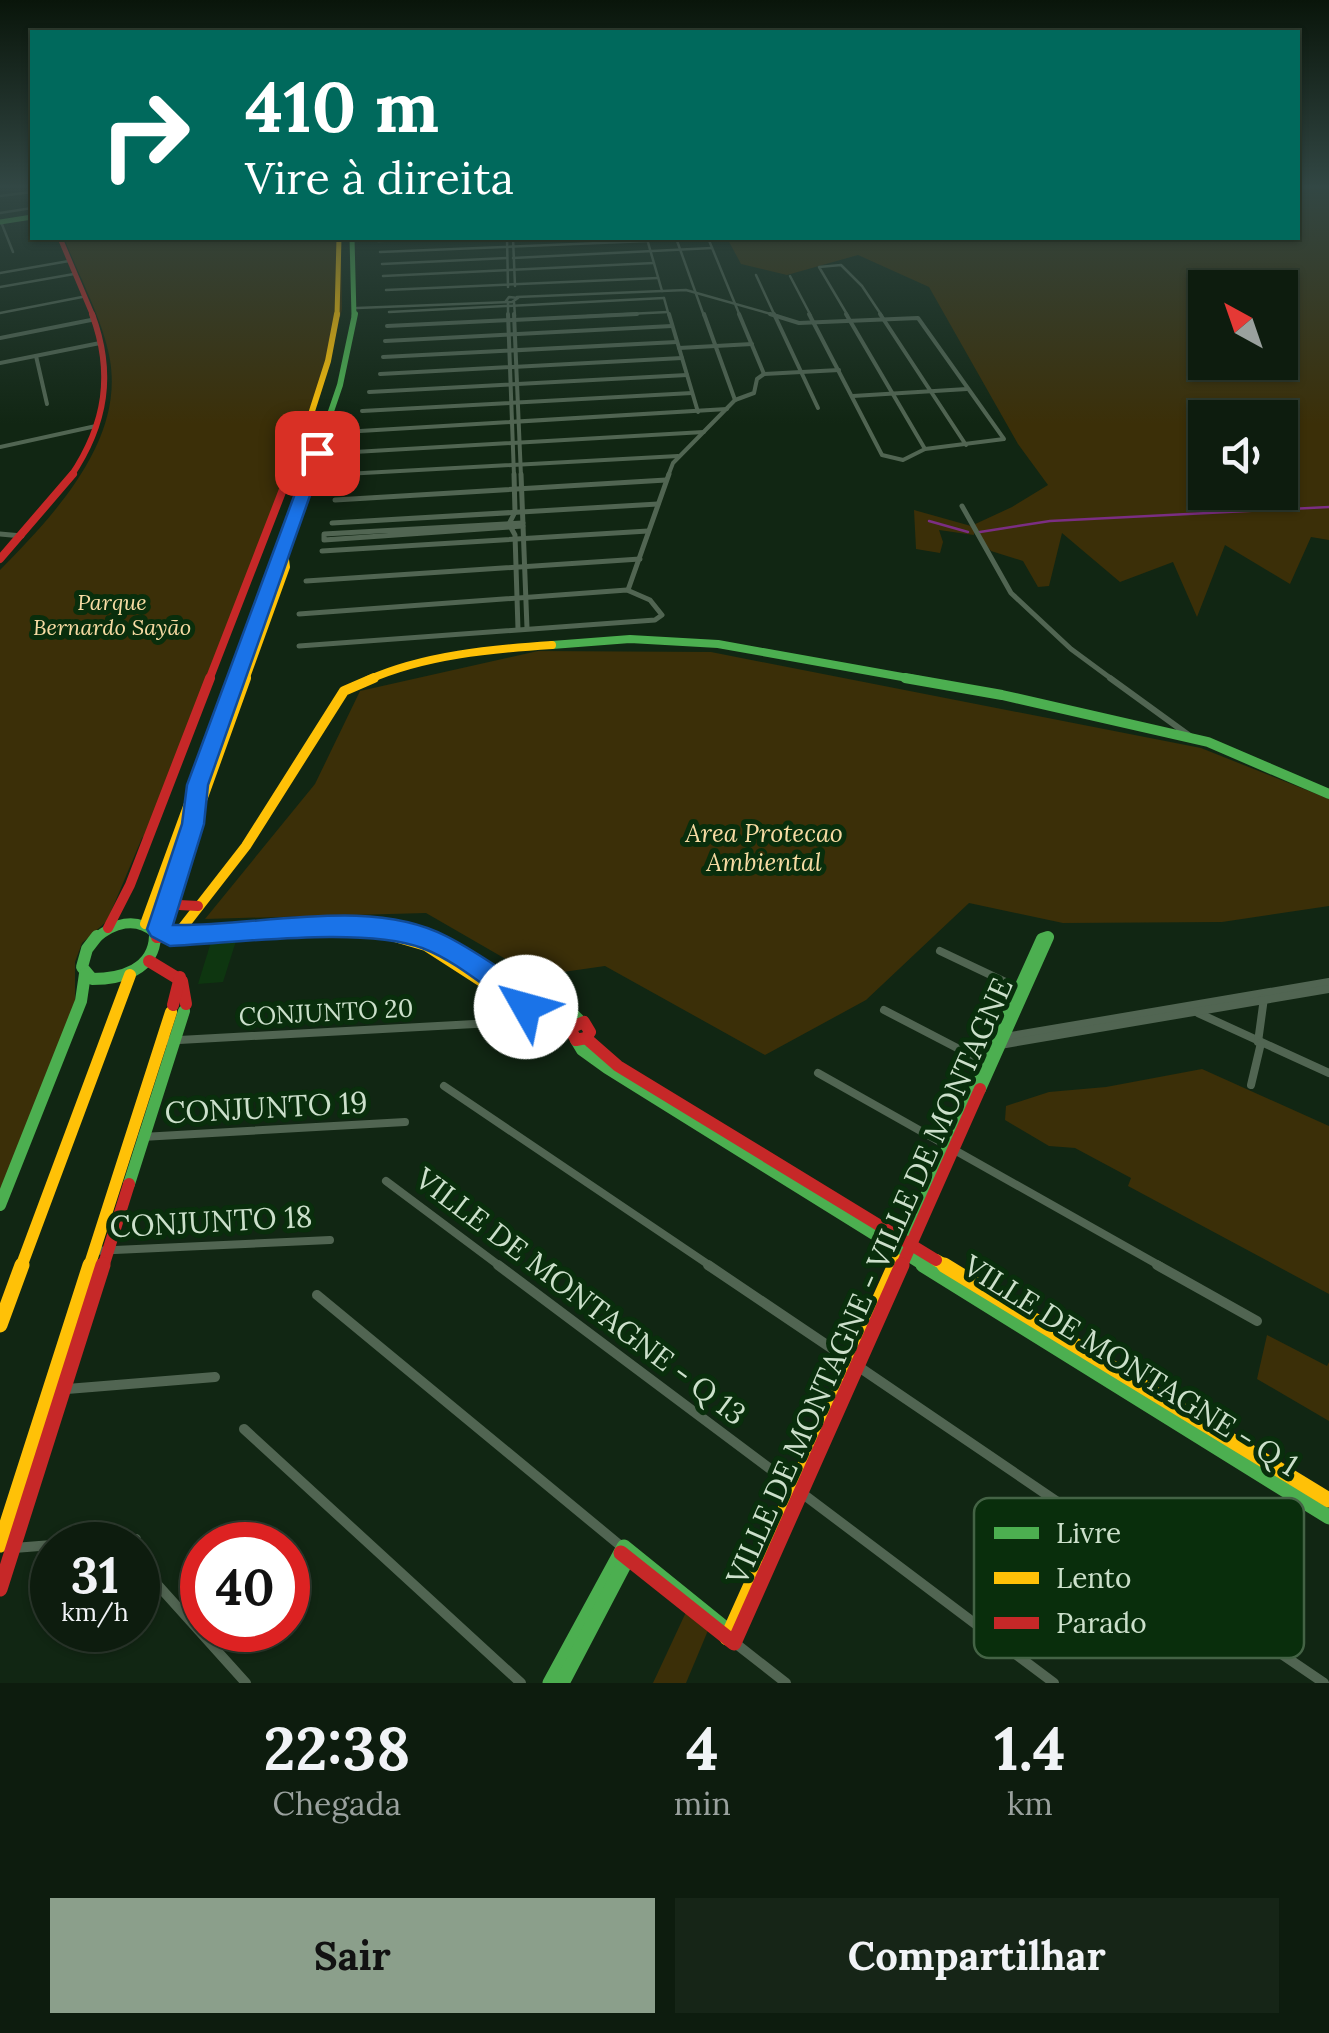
<!DOCTYPE html>
<html lang="pt">
<head>
<meta charset="utf-8">
<style>
  :root { --surface:#0d1c0e; --page:#162517; --text:#f1f3f6; --muted:#9aa19e; --line:#2d3a2e; --accent:#8b9f8b }
  body { margin:0; font-family:Lora,serif; background:var(--page); color:var(--text); height:100vh; display:flex; flex-direction:column; font-size:38px; white-space:nowrap }
  * { box-sizing:border-box; margin:0 }
  p { font-size:32px; color:var(--muted) }
  .icon { flex:none; width:55px; height:55px; fill:none; stroke:currentColor; stroke-width:2; stroke-linecap:round; stroke-linejoin:round }
  .map { position:relative; height:1683px; overflow:hidden }
  .sheet { display:flex; flex-direction:column; background:var(--surface); flex:1 }
  .sheet>* { flex:none }
  .banner { position:absolute; left:30px; top:30px; width:1270px; height:210px; border-radius:0px; box-shadow:0 2px 8px #0004,0 0 0 2px var(--line); background:#00695c; color:#fff; overflow:hidden }
  .needle { width:65px; rotate:320deg }
  .controls { position:absolute; left:1188px; top:270px; display:grid; gap:20px }
  .controls a { display:grid; place-items:center; width:110px; height:110px; border-radius:0px; background:var(--surface); box-shadow:0 2px 8px #0004,0 0 0 2px var(--line); font-size:50px }
  .speed { position:absolute; left:30px; top:1522px; display:flex; gap:20px; font-size:50px; font-weight:700; text-align:center }
  .speed>* { display:grid; place-content:center; width:130px; height:130px; border-radius:50%; background:var(--surface); box-shadow:0 2px 8px #0004,0 0 0 2px var(--line); line-height:1 }
  .speed small { font-size:25px; font-weight:400 }
  .speed .limit { border:15px solid #d22; background:#fff; color:#111 }
  .pin { position:absolute; display:grid; place-items:center; width:85px; height:85px; color:#fff; margin:-42px; border-radius:20px; box-shadow:0 5px 15px #0006 }
  .me { position:absolute; width:110px; margin:-55px; rotate:308deg; stroke-linejoin:round; filter:drop-shadow(0 0 8px #0008) }
  .turn { display:flex; align-items:center; gap:35px; height:210px; padding:0 50px; font-size:45px }
  .turn .icon { width:130px; height:130px; stroke-width:2.5 }
  .turn b { display:block; font-size:70px; line-height:85px }
  .eta { display:flex; justify-content:space-evenly; align-items:center; height:170px; text-align:center }
  .eta b { font-size:60px; font-weight:800; line-height:70px }
  .cta { display:flex; gap:20px; margin-top:auto; padding:20px 50px }
  .cta a { flex:1; height:115px; border-radius:0px; background:var(--accent); color:#111; font-size:40px; font-weight:800; line-height:115px; text-align:center }
  .cta a+a { background:var(--page); color:var(--text) }
  .map>svg:first-child { display:block }
  .built { fill:#0e3610 }
  .green { fill:#3b2f08; fill-rule:evenodd }
  .lines { fill:none; stroke-linecap:round; stroke-linejoin:round }
  .stream { stroke:#7b2e83; stroke-width:2.5 }
  .secondary-tunnel { stroke:#2d422f; stroke-width:11; stroke-dasharray:11 5; stroke-linecap:butt }
  .street-far5 { stroke:#516552; stroke-width:2.5 }
  .street-far4 { stroke:#516552; stroke-width:4 }
  .street-far3 { stroke:#516552; stroke-width:5 }
  .street-far2 { stroke:#516552; stroke-width:6 }
  .street-far1 { stroke:#516552; stroke-width:8 }
  .street { stroke:#516552; stroke-width:10 }
  .fast-far5 { stroke:#4caf50; stroke-width:5 }
  .fast-far4 { stroke:#4caf50; stroke-width:6 }
  .fast-far3 { stroke:#4caf50; stroke-width:8 }
  .fast-far2 { stroke:#4caf50; stroke-width:10 }
  .fast-far1 { stroke:#4caf50; stroke-width:12 }
  .fast { stroke:#4caf50; stroke-width:15 }
  .slow-far5 { stroke:#ffc107; stroke-width:5 }
  .slow-far4 { stroke:#ffc107; stroke-width:6 }
  .slow-far3 { stroke:#ffc107; stroke-width:8 }
  .slow-far2 { stroke:#ffc107; stroke-width:10 }
  .slow-far1 { stroke:#ffc107; stroke-width:12 }
  .slow { stroke:#ffc107; stroke-width:15 }
  .jam-far5 { stroke:#c62828; stroke-width:5 }
  .jam-far4 { stroke:#c62828; stroke-width:6 }
  .jam-far3 { stroke:#c62828; stroke-width:8 }
  .jam-far2 { stroke:#c62828; stroke-width:10 }
  .jam-far1 { stroke:#c62828; stroke-width:12 }
  .jam { stroke:#c62828; stroke-width:15 }
  .route { fill:#1a73e8; stroke:#114b97; stroke-width:2.5 }
  .labels { text-anchor:middle; dominant-baseline:central; stroke-width:10; stroke-linejoin:round; paint-order:stroke }
  .far-park-label { font-size:22px; font-style:italic; fill:#f7dba3; stroke:#092e0c }
  .park-label { font-size:25px; font-style:italic; fill:#f7dba3; stroke:#092e0c }
  .street-label { font-size:25px; fill:#cce0cb; stroke:#092e0c }
  .near-street-label { font-size:30px; fill:#cce0cb; stroke:#092e0c }
  .key { fill:#092e0c; stroke:#446345; stroke-width:2.5 }
  .key-label { font-size:28px; fill:#cce0cb }
</style>
</head>
<body>
<div class="map">
<svg width="1329" height="1683" viewBox="0 0 1329 1683">
  <rect width="100%" height="100%" fill="#112613"/>
  <path class="built" d="M236,941L223,982L198,984L211,942Z"/>
  <g class="green">
    <path d="M1298,188H1329V540L1311,537L1290,584L1225,545L1197,617L1173,562L1120,582L1062,533L1049,586L1038,587L1023,561L991,551L974,530V535L939,530L943,542L940,553L916,549L914,510L971,526L1012,507L1048,485L1018,444L929,287L858,255L787,275L741,264L727,238H1298ZM1205,288H1280V362H1205ZM1205,418H1280V492H1205Z"/>
    <path d="M64,238H337L341,250L342,309L322,390L152,830L142,838L107,921L82,943L75,962V1007L0,1190V570C53,516 124,442 110,360C104,322 78,274 64,238Z"/>
    <path d="M538,651L711,652L1201,748L1329,799V906L1222,922L1063,923L969,903L866,1000L765,1055L605,966L535,976L426,913L205,919L315,784L360,691Z"/>
    <path d="M1202,1069L1329,1126V1294L1128,1186L1131,1178L1075,1148L1049,1146L1005,1120L1006,1106L1049,1092L1106,1087Z"/>
    <path d="M1267,1335L1327,1366L1329,1362V1421L1257,1379Z"/>
    <path d="M687,1610L709,1628L686,1683H653Z"/>
  </g>
  <g class="lines">
    <g class="stream">
      <path d="M929,521L968,532"/>
      <path d="M980,532L1050,521L1329,507"/>
    </g>
    <path class="secondary-tunnel" d="M556,1015L563,1018"/>
    <g class="street-far5">
      <path d="M0,196L32,192"/>
      <path d="M0,213L32,208"/>
      <path d="M1,222L13,252"/>
      <path d="M507,238L508,287"/>
      <path d="M513,238L515,286"/>
      <path d="M676,238L704,316"/>
      <path d="M708,238L740,316"/>
      <path d="M647,239L662,291"/>
      <path d="M378,241L463,238"/>
      <path d="M380,252L648,241"/>
      <path d="M513,258L712,248"/>
      <path d="M382,264L507,258"/>
      <path d="M0,273L69,261"/>
      <path d="M756,275L775,316"/>
      <path d="M383,276L654,263"/>
      <path d="M790,276L811,316"/>
      <path d="M0,287L74,274"/>
      <path d="M386,290L658,278"/>
      <path d="M517,297L686,290L778,316"/>
      <path d="M664,298L669,316"/>
      <path d="M508,302V316"/>
      <path d="M514,302L515,316"/>
      <path d="M357,308L512,302L518,298L509,297L506,301"/>
      <path d="M389,312L664,298"/>
      <path d="M0,313L82,297"/>
      <path d="M587,316L668,312"/>
      <path d="M848,316L819,267L841,265L862,286L882,316"/>
    </g>
    <g class="street-far4">
      <path d="M508,314L514,476"/>
      <path d="M514,314L521,476"/>
      <path d="M669,314L698,412"/>
      <path d="M704,314L735,400"/>
      <path d="M739,314L764,374"/>
      <path d="M770,314L799,323L918,318L1004,439L925,449"/>
      <path d="M774,314L818,408"/>
      <path d="M809,314L882,455L903,460L925,449L846,314"/>
      <path d="M880,314L966,445"/>
      <path d="M387,326L637,314"/>
      <path d="M0,338L91,320"/>
      <path d="M385,341L672,326"/>
      <path d="M679,348L752,344"/>
      <path d="M36,356L47,404"/>
      <path d="M383,357L677,342"/>
      <path d="M0,363L100,343"/>
      <path d="M380,374L682,358"/>
      <path d="M764,374L839,370"/>
      <path d="M369,392L687,375"/>
      <path d="M853,396L967,389"/>
      <path d="M735,400L754,393L757,379L764,374"/>
      <path d="M362,411L692,393"/>
      <path d="M360,431L727,409"/>
      <path d="M0,447L96,426"/>
      <path d="M354,452L704,432"/>
      <path d="M345,474L678,456"/>
      <path d="M668,476L673,463L735,400"/>
    </g>
    <g class="street-far3">
      <path d="M514,474L515,512L509,524L515,535L518,629"/>
      <path d="M521,474L527,628"/>
      <path d="M335,500L666,480"/>
      <path d="M962,506L1011,593L1071,649L1113,680"/>
      <path d="M332,523L658,504"/>
      <path d="M523,523L324,534V540L523,526"/>
      <path d="M0,534L22,536"/>
      <path d="M322,551L648,531"/>
      <path d="M306,581L640,559"/>
      <path d="M628,590L669,474"/>
      <path d="M299,614L627,590L650,600L662,615L655,620L299,646"/>
    </g>
    <path class="street-far2" d="M1110,678L1194,739"/>
    <g class="street-far1">
      <path d="M940,951L1020,989"/>
      <path d="M884,1010L986,1063"/>
      <path d="M1198,1013L1329,1073"/>
      <path d="M1005,1037L1329,982"/>
      <path d="M161,1041L493,1023"/>
      <path d="M1258,1042L1264,998"/>
      <path d="M1000,1045L1329,989"/>
      <path d="M818,1073L1162,1267"/>
      <path d="M1251,1085L1261,1043"/>
      <path d="M444,1086L712,1267"/>
      <path d="M142,1137L405,1122"/>
      <path d="M386,1181L501,1267"/>
      <path d="M93,1251L330,1240"/>
    </g>
    <g class="street">
      <path d="M498,1265L793,1486"/>
      <path d="M708,1265L849,1360"/>
      <path d="M1157,1265L1257,1321"/>
      <path d="M317,1295L622,1547"/>
      <path d="M859,1367L1324,1683"/>
      <path d="M67,1389L215,1377"/>
      <path d="M244,1429L521,1683"/>
      <path d="M803,1494L1054,1683"/>
      <path d="M55,1545L136,1539"/>
      <path d="M14,1548L52,1545"/>
      <path d="M138,1563L246,1683"/>
      <path d="M735,1643L786,1683"/>
    </g>
    <g class="fast-far5">
      <path d="M0,222L32,217"/>
      <path d="M352,238L354,316"/>
    </g>
    <path class="fast-far4" d="M309,476L340,385L355,314"/>
    <g class="fast-far3">
      <path d="M290,526L310,474"/>
      <path d="M552,645L630,639L718,644L919,680"/>
    </g>
    <g class="fast-far2">
      <path d="M905,678L1002,695L1208,742L1329,794"/>
      <path d="M95,939C113,923 136,916 155,933V939"/>
      <path d="M1043,939H1047"/>
    </g>
    <g class="fast-far1">
      <path d="M97,936L87,949L82,967L92,979C121,979 154,970 155,936"/>
      <path d="M568,1009L580,1021"/>
      <path d="M576,1040L582,1050L607,1068L927,1267"/>
      <path d="M129,1184L184,1011"/>
      <path d="M0,1205L81,1001L85,974"/>
      <path d="M897,1260L1042,939L1048,937L980,1089"/>
    </g>
    <g class="fast">
      <path d="M923,1265L1329,1517"/>
      <path d="M550,1683L624,1547L723,1627"/>
      <path d="M562,1683L628,1557"/>
    </g>
    <path class="slow-far5" d="M337,316L339,238"/>
    <path class="slow-far4" d="M305,433L328,361L337,314"/>
    <g class="slow-far3">
      <path d="M234,680L290,526"/>
      <path d="M245,680L286,567L284,552"/>
      <path d="M368,680C424,655 492,649 552,645"/>
    </g>
    <g class="slow-far2">
      <path d="M193,825L246,678"/>
      <path d="M145,924L235,678"/>
      <path d="M384,933L404,939"/>
      <path d="M170,936L159,926L195,818"/>
      <path d="M176,936L246,846L344,691L374,678"/>
    </g>
    <g class="slow-far1">
      <path d="M395,936L426,945L527,1010"/>
      <circle cx="536" cy="1006" r="9"/>
      <path d="M544,1000L561,1006"/>
      <path d="M936,1260L948,1267"/>
      <path d="M21,1267L130,975"/>
      <path d="M89,1267L171,1012"/>
      <path d="M894,1267L897,1260"/>
    </g>
    <g class="slow">
      <path d="M944,1265L1329,1500"/>
      <path d="M0,1325L22,1265"/>
      <path d="M0,1545L90,1265"/>
      <path d="M727,1638L895,1265"/>
    </g>
    <path class="jam-far5" d="M60,238L93,316"/>
    <g class="jam-far4">
      <path d="M71,476C106,424 114,373 92,314"/>
      <path d="M288,476L305,433"/>
    </g>
    <g class="jam-far3">
      <path d="M0,559L73,474"/>
      <path d="M209,680L289,474"/>
    </g>
    <g class="jam-far2">
      <path d="M173,891L179,905L198,906"/>
      <path d="M108,928L130,885L210,678"/>
      <path d="M157,937L389,928L421,939"/>
    </g>
    <g class="jam-far1">
      <path d="M414,936L431,942L528,1001"/>
      <path d="M157,937L177,936"/>
      <path d="M149,961L182,981L186,1004"/>
      <path d="M173,1005L180,977"/>
      <path d="M584,1022L590,1032L586,1038L576,1040L570,1028Z"/>
      <path d="M559,1023L570,1028"/>
      <path d="M586,1038L618,1066L936,1260"/>
      <path d="M103,1267L129,1184"/>
      <path d="M901,1267L980,1089"/>
    </g>
    <g class="jam">
      <path d="M621,1553L734,1643L902,1265"/>
      <path d="M0,1589L103,1265"/>
    </g>
  </g>
  <linearGradient id="sky" x2="0" y2="1"><stop stop-color="#09150a"/><stop offset="0.44" stop-color="#324744"/><stop offset="1" stop-color="#324744" stop-opacity="0"/></linearGradient>
  <rect width="1329" height="424" fill="url(#sky)"/>
  <path class="route" d="M317,449L325,453L208,785L204,824L173,925C257,927 369,896 446,936C478,952 507,974 537,993L541,1001L535,1015L526,1019L517,1015L513,1006C485,987 454,960 422,948C363,926 237,943 170,946L151,936L147,929L182,824L187,785L310,453Z"/>
  <g class="labels">
    <g class="far-park-label">
      <text x="112" y="602">Parque<tspan x="112" dy="25">Bernardo Sayão</tspan></text>
    </g>
    <g class="park-label">
      <text x="764" y="833">Area Protecao<tspan x="764" dy="29">Ambiental</tspan></text>
    </g>
    <g class="street-label">
      <text transform="translate(326 1012) rotate(-3)">CONJUNTO 20</text>
    </g>
    <g class="near-street-label">
      <text transform="translate(266 1107) rotate(-3)">CONJUNTO 19</text>
      <text transform="translate(211 1221) rotate(-3)">CONJUNTO 18</text>
      <text transform="translate(869 1281) rotate(-66)">VILLE DE MONTAGNE - VILLE DE MONTAGNE</text>
      <text transform="translate(581 1296) rotate(37)">VILLE DE MONTAGNE - Q 13</text>
      <text transform="translate(1131 1365) rotate(32)">VILLE DE MONTAGNE - Q 1</text>
    </g>
  </g>
  <rect x="974" y="1498" width="330" height="160" rx="15" class="key"/>
  <rect x="994" y="1527" width="45" height="12" fill="#4caf50"/>
  <rect x="994" y="1572" width="45" height="12" fill="#ffc107"/>
  <rect x="994" y="1617" width="45" height="12" fill="#c62828"/>
  <g class="key-label">
    <text x="1056" y="1543">Livre</text>
    <text x="1056" y="1588">Lento</text>
    <text x="1056" y="1633">Parado</text>
  </g>
</svg>
<div class="controls">
<a><svg class="needle" viewBox="-14 -14 28 28"><path d="M0-13l5 13h-10z" fill="#e53935"/><path d="M0 13l5-13h-10z" fill="#9aa19e"/></svg></a>
<a><svg class="icon" aria-label="sound" viewBox="0 0 24 24"><path d="M4 9h4l5-4v14l-5-4H4zM17 9q2 3 0 6"/></svg></a>
</div>
<div class="speed"><div>31<small>km/h</small></div><div class="limit">40</div></div>
<div class="pin" style="left:317px;top:453px;background:#d93025"><svg class="icon" aria-label="arrive" viewBox="0 0 24 24"><path d="M6 21V4h12l-3 4 3 4H6"/></svg></div>
<svg class="me" style="left:526px;top:1007px" viewBox="-20 -20 40 40"><circle r="19" fill="#fff"/><path d="M0-13L10 11 0 6-10 11z" fill="#1a73e8"/></svg>
<div class="banner">
<div class="turn"><svg class="icon" aria-label="right" viewBox="0 0 24 24"><path d="M7 20v-9h11M14 6l5 5-5 5"/></svg><div><b>410 m</b>Vire à direita</div></div>
</div>
</div>
<section class="sheet">
<div class="eta">
<div><b>22:38</b><p>Chegada</p></div>
<div><b>4</b><p>min</p></div>
<div><b>1.4</b><p>km</p></div>
</div>
<div class="cta"><a>Sair</a><a>Compartilhar</a></div>
</section>
</body>
</html>
